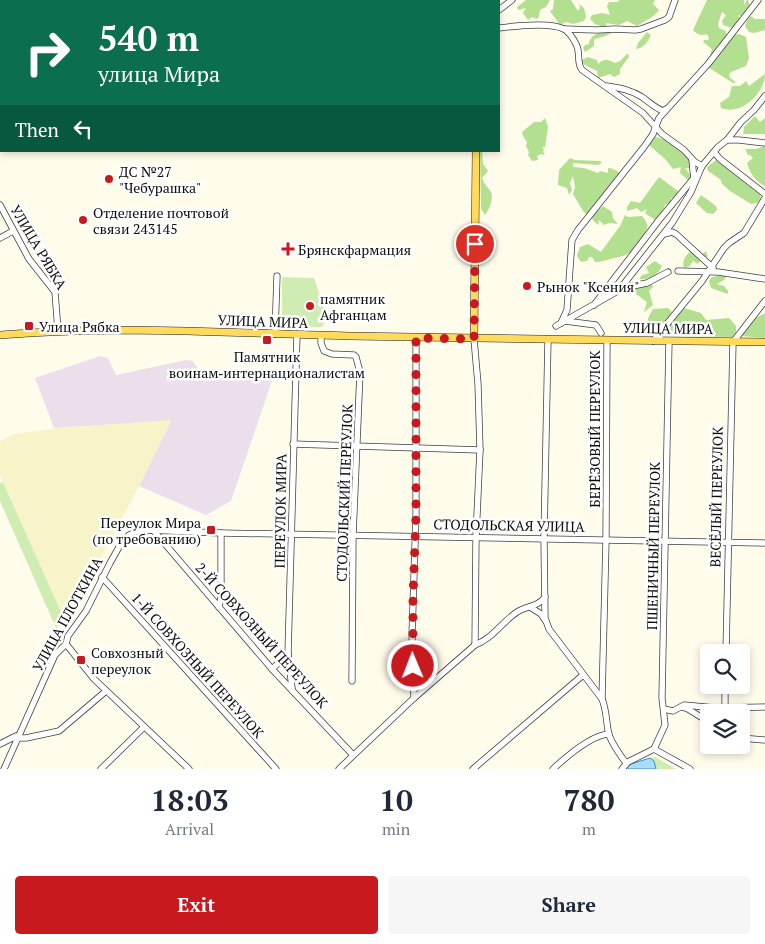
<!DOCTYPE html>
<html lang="en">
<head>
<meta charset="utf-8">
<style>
  :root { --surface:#fff; --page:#f6f6f7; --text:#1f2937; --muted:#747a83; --accent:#c8191e }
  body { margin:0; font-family:"PT Serif",serif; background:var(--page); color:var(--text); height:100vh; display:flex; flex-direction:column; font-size:19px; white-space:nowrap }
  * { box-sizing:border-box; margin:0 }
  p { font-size:16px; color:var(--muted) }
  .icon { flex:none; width:28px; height:28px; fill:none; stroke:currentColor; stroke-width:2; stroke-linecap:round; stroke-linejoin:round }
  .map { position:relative; height:769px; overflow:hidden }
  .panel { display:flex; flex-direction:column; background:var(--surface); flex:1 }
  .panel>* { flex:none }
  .hud { position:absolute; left:0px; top:0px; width:500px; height:152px; box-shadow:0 2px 8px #0003; background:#0b6e4f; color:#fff; overflow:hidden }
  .fabs { position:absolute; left:700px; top:644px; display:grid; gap:10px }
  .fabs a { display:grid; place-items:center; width:50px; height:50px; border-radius:5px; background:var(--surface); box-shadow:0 2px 8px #0003; font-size:25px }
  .pin { position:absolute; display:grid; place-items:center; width:42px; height:42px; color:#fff; margin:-21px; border:2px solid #fff; border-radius:50%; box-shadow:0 1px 5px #0007 }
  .me { position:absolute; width:55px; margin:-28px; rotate:359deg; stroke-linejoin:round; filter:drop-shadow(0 0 4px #0008) }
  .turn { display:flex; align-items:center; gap:18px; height:105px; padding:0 15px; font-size:22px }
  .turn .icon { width:65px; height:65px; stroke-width:2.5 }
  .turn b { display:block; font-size:35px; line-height:42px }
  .then { display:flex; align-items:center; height:48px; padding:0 15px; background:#0003; gap:10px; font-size:19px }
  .eta { display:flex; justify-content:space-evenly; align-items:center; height:85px; text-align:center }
  .eta b { font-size:30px; font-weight:700; line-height:35px }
  .primary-button { display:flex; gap:10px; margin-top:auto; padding:10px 15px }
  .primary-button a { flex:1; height:58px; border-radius:5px; background:var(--accent); color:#fff; font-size:20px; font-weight:700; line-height:58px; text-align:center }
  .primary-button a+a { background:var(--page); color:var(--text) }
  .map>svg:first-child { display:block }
  .industrial { fill:#ebdfec }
  .farmland { fill:#f8f4c9 }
  .green { fill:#cfedb2 }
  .forest { fill:#b2df90 }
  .water { fill:#abdcfb; stroke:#2c91d9 }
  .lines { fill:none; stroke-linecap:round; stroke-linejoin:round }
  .minor-casing { stroke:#3f3f3f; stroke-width:7 }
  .major-casing { stroke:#1d1d1d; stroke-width:8 }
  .minor { stroke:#fff; stroke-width:5.5 }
  .major { stroke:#ffda5c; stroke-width:7 }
  .route { stroke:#c8191e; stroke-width:9; stroke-dasharray:0 16.2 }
  .poi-dot { fill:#c8191e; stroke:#fff; stroke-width:2 }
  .labels { text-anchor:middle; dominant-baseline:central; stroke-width:5; stroke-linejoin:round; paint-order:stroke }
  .poi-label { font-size:14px; fill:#0c0c0c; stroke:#fff; text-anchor:start }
  .street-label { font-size:14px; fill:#0c0c0c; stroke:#fff }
</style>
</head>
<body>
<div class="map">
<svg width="765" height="769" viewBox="0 0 765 769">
  <rect width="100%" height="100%" fill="#fffcec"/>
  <path class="industrial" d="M100,356L108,358L116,375L186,360L193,361L199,371H264L273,378L231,501L206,515L139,486L171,421L54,428L35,378Z"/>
  <path class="farmland" d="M171,420L139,486L66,623L0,475V441L14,434L58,428Z"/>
  <g class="green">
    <path d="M282,277L314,278L327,317L322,327H282Z"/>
    <path d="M3,482L66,623L56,628L0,501V483Z"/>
    <path d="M655,757L676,769H624L627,765Z"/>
  </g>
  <g class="forest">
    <path d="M526,0H550L546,7L540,10L539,17L537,19L532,17L528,20L523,13L526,8L518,10L517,7Z"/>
    <path d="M554,0H571L578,11L580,8L579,4L584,8L586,17L584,21L573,24L566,22L560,25L550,11L553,9Z"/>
    <path d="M619,0H655L653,4L659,10C655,17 644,21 637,26L627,21L619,25L606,23L607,28L595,24L590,19L592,15L602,13L610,15L607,6L609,2H618Z"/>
    <path d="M707,0H744V5L747,0H748L751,8L742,17L738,15L741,20L737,25L732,28L723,25L722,21L726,15L722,12L718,24L719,28L726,31L727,36L739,34L746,37L749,58L746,66L731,72L729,74L730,78L736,82L733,83L711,69L707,68V59L710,56L712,49L703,42L704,40H708L709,38L707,34C701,36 698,35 693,30Z"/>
    <path d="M751,16L755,19H765V30L754,33L749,32L745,26L747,20Z"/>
    <path d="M613,31C607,38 600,36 594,40V46L585,52L583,48L585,45L589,44C591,32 603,32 613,31Z"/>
    <path d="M647,32L651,35C648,42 643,48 636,49L638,43Z"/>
    <path d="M628,53L629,57L620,69V74L614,77L610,74L598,78L597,71L583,64L582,60L588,57L597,60L598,64C605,57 608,60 615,63L620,61Z"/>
    <path d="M765,74C765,93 741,116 721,108L720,103L729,97L732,86H740L746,81L749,86Z"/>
    <path d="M755,116L760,122L765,118V134H743L744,127Z"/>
    <path d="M545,118L548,127L545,147H542L544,149L543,152L545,154L544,155L541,154L537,156L538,160L532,161L528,155L529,152L526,146L527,142L523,136L522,132L534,122H541Z"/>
    <path d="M655,137L671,141L691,160V168H685L692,177L688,180L680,173L681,167L673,169L666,160L649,145Z"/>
    <path d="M765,146V186C755,181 750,173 747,163L753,158L750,155H748L745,149H756Z"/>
    <path d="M480,151H482L483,164L488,171L482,178C484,184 488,187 491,192C494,199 489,210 485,215L481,209Z"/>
    <path d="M570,158L575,160L600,161L602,163L598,165L573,163V167L584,168L598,173L600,171L608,173V168C612,168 619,171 621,175L587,215L583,211L573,194L575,187L573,176L570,183L572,190L569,195L567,188L558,185L559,170Z"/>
    <path d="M716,160L723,164L760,193L761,199L757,203L751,204L730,191L722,184L721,180L708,171L707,167Z"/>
    <path d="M659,177L678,191L675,197L671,198L672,202L665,205L662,213L655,220L645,213L647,209L641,212L637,208L627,211V207L631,201L640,203Z"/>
    <path d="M701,195L716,206L717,210L713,214L707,213L696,203Z"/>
    <path d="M603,206L612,212L613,218L618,224L609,223L604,225L599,220L598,225L592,219L593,215Z"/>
    <path d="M625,215L628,217L642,216C649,224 649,227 643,236C634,251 631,255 614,258C606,260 602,262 595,262L592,257H589L587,261L581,262L577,256L580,247L588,244L601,252L620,226Z"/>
    <path d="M692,248L695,256L699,257L706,251L708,257L704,256L698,264L693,261L690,266L684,268C681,259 688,255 692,248Z"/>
    <path d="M655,261L662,266C658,275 650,280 639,279L642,275L649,273L646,267Z"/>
    <path d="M728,274L724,280L717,284L724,286L728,291V294L711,288L709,281L712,277Z"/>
    <path d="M652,284L653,287L649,291L653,305L644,312L647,302L632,291L630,287Z"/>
    <path d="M668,308L672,312C665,321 659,336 646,333C638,331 639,329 630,330V326L640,322L648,326V318L653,309Z"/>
    <path d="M684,308L701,313L706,320L729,318L736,326V332L732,337L662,336L663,331Z"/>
    <path d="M765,313V338L741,336L754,319Z"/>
  </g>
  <path class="water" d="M650,758L654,761L656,769H625L631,764Z"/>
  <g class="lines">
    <defs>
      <g id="minor">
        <path d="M442,0V1"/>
        <path d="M379,1L380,0"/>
        <path d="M499,10L512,0"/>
        <path d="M499,28C514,26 550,22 564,29C569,32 574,40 576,44C581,53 576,62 582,70L643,113L662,134L684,150L695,162L702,166"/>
        <path d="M564,29L597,30L615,29L635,30L641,29L665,20L669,17L675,0"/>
        <path d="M607,86C620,88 631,90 642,97C649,102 655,108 663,111L666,109"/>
        <path d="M727,140H739L765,143"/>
        <path d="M714,152L720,159L765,194"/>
        <path d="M692,160L694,180"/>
        <path d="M0,205L29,259L55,292L58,331"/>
        <path d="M664,234L672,232L676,234L713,268"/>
        <path d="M0,238L13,231"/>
        <path d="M678,271L718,272L765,279"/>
        <path d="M619,290L672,223L691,192L702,166L718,147L727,140L741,122L754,110L765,96"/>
        <path d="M594,305L659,220L694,178"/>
        <path d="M565,321L596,325L601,333"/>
        <path d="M561,323L567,310L572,240L578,230L644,147L653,134L659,118L708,64L758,0"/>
        <path d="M556,326L623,288L647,283L668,272"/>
        <path d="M275,334L277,276"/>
        <path d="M321,335V343L324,351L332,354L354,355L356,357L360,372L353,535L352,681"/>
        <path d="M474,339L478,384L480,450L476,537L475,645"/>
        <path d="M548,339L544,538L545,618L549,629L602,699C607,711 606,723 609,735C613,745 620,755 626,763"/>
        <path d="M653,341L702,281L724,248L729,243L744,233L765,198"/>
        <path d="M293,444L480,450"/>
        <path d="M153,530L272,669L353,755"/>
        <path d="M102,577L276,769"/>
        <path d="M219,607L221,598V533"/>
        <path d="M530,607L541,614L545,620"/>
        <path d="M66,644L94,679L189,769"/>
        <path d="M726,652L733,342L765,301"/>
        <path d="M272,669L288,654"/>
        <path d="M292,688L288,654L297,334"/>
        <path d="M414,698L412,635L416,515V338"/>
        <path d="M602,699L606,540L607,340"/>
        <path d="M682,707L688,709L709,722"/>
        <path d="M725,708V685"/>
        <path d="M664,709L673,711L684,705L716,708L765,707"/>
        <path d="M13,738H26L59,731L106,691"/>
        <path d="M741,738L765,740"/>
        <path d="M0,744L16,736"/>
        <path d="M654,749L665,725L662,698L669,341"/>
        <path d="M4,769L55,655L66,644L68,636L86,611L110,563L119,547L129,535L136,532L146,530L221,533L765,543"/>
        <path d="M101,769L144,727"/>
        <path d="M339,769L414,698L475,645C492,639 502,622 517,612C526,606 538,607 545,597"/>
        <path d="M473,769L583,675"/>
        <path d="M553,769C566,757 591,735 609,734"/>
        <path d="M622,769L628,762L654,749L690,769"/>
      </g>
      <g id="major">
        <path d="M203,0L204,1"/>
        <path d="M69,1L71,0"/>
        <path d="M0,42L1,41"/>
        <path d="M0,335C116,325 233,333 350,336C488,339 627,340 765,342"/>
        <path d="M474,339L476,151"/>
      </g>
    </defs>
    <use href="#minor" class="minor-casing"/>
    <use href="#major" class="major-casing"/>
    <use href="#minor" class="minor"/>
    <use href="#major" class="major"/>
  </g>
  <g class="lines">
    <path class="route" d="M413,666V597L416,515V338L474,339L475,244"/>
  </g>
  <g class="poi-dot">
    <circle cx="109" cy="179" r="5"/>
    <circle cx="83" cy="220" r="5"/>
    <path d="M285.5 241.5h5v5h5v5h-5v5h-5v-5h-5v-5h5z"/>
    <circle cx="527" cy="286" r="5"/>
    <circle cx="310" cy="306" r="5"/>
    <rect x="24" y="321" width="10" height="10" rx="2.5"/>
    <rect x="262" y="335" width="10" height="10" rx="2.5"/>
    <rect x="206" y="525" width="10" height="10" rx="2.5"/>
    <rect x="76" y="655" width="10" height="10" rx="2.5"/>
  </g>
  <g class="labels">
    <g class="poi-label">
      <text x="119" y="171">ДС №27<tspan x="119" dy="16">"Чебурашка"</tspan></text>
      <text x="93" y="212">Отделение почтовой<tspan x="93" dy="16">связи 243145</tspan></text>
      <text x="298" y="249">Брянскфармация</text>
      <text x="537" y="286">Рынок "Ксения"</text>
      <text x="320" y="298">памятник<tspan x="320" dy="16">Афганцам</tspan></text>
      <text x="39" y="326">Улица Рябка</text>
      <text x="267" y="356" text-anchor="middle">Памятник<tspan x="267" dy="16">воинам‐интернационалистам</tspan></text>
      <text x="201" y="522" text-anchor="end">Переулок Мира<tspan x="201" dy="16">(по требованию)</tspan></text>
      <text x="91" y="652">Совхозный<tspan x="91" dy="16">переулок</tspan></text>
    </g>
    <g class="street-label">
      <text transform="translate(39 247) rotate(59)">УЛИЦА РЯБКА</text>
      <text transform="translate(263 321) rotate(2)">УЛИЦА МИРА</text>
      <text transform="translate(668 328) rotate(1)">УЛИЦА МИРА</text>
      <text transform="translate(594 429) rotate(-90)">БЕРЁЗОВЫЙ ПЕРЕУЛОК</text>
      <text transform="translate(344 493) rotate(-88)">СТОДОЛЬСКИЙ ПЕРЕУЛОК</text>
      <text transform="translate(716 497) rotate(-89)">ВЕСЁЛЫЙ ПЕРЕУЛОК</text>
      <text transform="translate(280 511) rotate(-89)">ПЕРЕУЛОК МИРА</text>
      <text transform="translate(509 525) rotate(1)">СТОДОЛЬСКАЯ УЛИЦА</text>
      <text transform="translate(653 546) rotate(-89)">ПШЕНИЧНЫЙ ПЕРЕУЛОК</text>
      <text transform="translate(67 614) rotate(-61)">УЛИЦА ПЛОТКИНА</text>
      <text transform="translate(262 635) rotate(48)">2-Й СОВХОЗНЫЙ ПЕРЕУЛОК</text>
      <text transform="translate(198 665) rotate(48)">1-Й СОВХОЗНЫЙ ПЕРЕУЛОК</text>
    </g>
  </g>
</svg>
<div class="fabs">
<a><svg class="icon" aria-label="search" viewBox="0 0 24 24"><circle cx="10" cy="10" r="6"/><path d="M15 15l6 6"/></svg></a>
<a><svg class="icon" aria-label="layers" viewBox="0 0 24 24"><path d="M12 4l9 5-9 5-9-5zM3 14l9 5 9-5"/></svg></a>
</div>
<div class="pin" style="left:475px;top:244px;background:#d93025"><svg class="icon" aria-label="arrive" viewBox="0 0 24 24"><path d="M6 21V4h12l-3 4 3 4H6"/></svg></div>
<svg class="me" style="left:413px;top:666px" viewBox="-20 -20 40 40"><circle r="17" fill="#c8191e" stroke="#fff" stroke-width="3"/><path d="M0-11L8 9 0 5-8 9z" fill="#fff"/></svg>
<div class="hud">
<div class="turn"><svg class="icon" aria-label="right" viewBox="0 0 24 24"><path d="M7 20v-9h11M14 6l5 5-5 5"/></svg><div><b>540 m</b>улица Мира</div></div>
<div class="then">Then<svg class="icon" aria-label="left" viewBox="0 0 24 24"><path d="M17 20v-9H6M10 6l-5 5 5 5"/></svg></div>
</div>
</div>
<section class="panel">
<div class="eta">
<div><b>18:03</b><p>Arrival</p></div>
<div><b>10</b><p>min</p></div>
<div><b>780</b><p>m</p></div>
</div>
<div class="primary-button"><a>Exit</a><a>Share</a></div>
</section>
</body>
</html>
